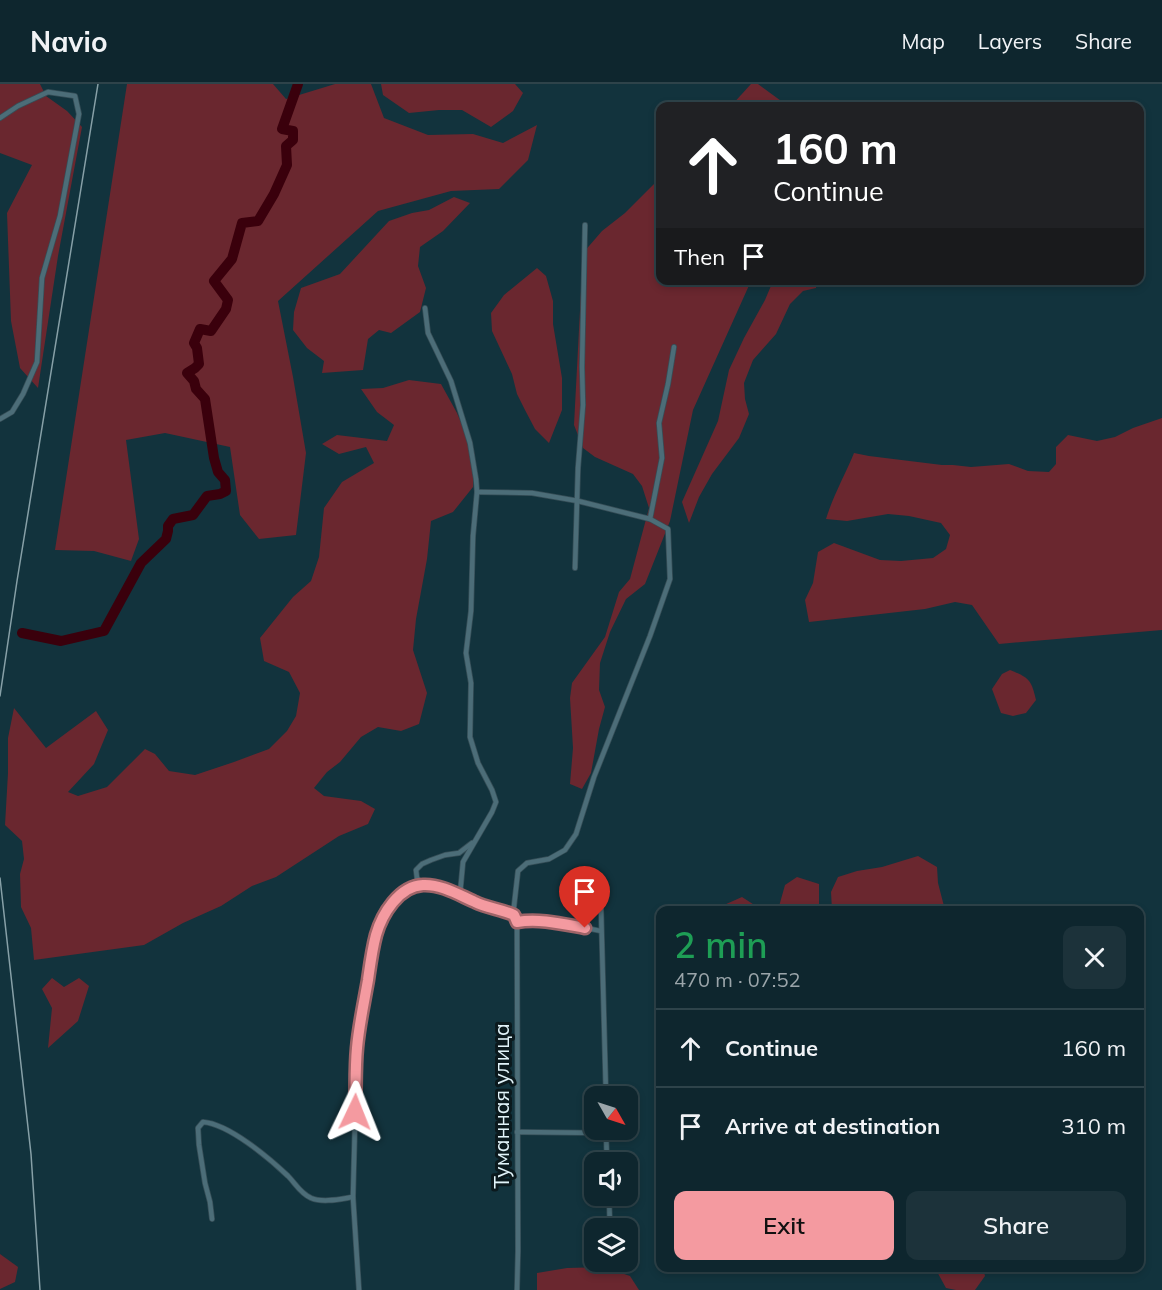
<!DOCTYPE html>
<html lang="en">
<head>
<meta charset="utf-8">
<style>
  :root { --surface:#0e262e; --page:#1c323a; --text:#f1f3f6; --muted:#9ba5aa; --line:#2e434a; --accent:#f49aa0 }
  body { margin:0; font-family:Mulish,sans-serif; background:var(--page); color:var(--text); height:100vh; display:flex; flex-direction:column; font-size:22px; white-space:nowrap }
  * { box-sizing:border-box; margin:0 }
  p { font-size:20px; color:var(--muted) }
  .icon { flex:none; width:33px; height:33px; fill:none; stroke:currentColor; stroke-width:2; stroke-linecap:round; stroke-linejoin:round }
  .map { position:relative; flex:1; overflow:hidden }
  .details { position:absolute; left:656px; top:822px; width:488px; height:366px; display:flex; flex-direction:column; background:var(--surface); border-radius:12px; box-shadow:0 3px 9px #0003,0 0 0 2px var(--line) }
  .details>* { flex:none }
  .hud { position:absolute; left:656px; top:18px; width:488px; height:183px; border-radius:12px; box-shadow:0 3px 9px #0003,0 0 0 2px var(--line); background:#202124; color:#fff; overflow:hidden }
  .needle { width:39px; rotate:129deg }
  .fabs { position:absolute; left:584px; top:1002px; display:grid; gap:12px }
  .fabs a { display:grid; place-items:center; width:54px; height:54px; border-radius:12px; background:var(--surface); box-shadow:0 3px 9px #0003,0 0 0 2px var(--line); font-size:30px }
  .pin { position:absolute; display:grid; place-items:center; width:51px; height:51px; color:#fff; margin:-62px -26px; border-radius:50% 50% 50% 0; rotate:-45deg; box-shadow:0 0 6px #0007 }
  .pin .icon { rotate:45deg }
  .me { position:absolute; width:66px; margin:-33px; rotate:2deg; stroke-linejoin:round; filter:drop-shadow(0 0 4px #0008) }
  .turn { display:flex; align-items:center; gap:21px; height:126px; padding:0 18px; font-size:27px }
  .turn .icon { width:78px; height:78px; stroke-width:2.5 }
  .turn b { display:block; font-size:42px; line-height:51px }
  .then { display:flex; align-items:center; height:57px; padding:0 18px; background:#0003; gap:12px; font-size:22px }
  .round { display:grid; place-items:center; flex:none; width:63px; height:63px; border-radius:12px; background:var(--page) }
  .overview { display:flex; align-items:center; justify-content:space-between; height:102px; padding:0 18px }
  h1 { font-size:36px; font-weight:600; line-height:45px; color:#1e9e55 }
  .cta { display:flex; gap:12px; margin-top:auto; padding:12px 18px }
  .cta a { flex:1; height:69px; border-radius:12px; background:var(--accent); color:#111; font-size:24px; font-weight:600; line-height:69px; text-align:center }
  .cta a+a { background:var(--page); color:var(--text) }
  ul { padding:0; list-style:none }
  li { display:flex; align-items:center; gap:18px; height:78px; padding:0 18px; border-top:2px solid var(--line) }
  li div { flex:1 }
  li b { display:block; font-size:22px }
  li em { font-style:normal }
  header { display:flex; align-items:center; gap:36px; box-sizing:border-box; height:84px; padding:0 30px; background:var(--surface); border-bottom:2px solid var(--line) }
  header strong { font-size:28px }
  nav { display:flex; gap:33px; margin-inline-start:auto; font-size:21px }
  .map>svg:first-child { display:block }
  .green { fill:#6a272f }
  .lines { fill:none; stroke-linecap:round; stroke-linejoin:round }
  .river { stroke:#3a000c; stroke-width:10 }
  .minor-casing { stroke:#364e57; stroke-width:6 }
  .minor { stroke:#4c6d78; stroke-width:4.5 }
  .rail { stroke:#87a0a7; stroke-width:1.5 }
  .route-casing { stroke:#9f6468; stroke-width:15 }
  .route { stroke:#f49aa0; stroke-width:10 }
  .labels { text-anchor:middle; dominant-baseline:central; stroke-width:6; stroke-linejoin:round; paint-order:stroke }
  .street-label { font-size:21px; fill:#e2f4fa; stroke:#0b191d }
</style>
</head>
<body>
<header>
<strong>Navio</strong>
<nav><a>Map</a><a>Layers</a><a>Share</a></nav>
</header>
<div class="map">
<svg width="1162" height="1206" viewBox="0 0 1162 1206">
  <rect width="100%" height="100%" fill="#12333d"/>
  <g class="green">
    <path d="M0,0H40L46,12L67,27L82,43L58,172L38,304L20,284L11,237L7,129L32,81L0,69Z"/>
    <path d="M127,0H273L286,15L335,0H371L384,34L428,51L473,50L503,59L537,41L528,76L499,105L451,107L378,127L278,217L293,293L306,369L296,451L259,455L240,431L230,363L165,349L126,356L139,455L131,477L94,467L55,466Z"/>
    <path d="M381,0H515L523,9L513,27L491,43L462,26H439L409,29L383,11Z"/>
    <path d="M751,0H758L788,22H731Z"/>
    <path d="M660,94V196L751,197L693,326L670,437L645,500L626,515L610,548L600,579L599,606L605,623L599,645L591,689L582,705L570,700L573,664L570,614L572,599L605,553L619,508L630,495L649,424L642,402L633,390L595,373L583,364L574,341L583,169L602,147L625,129Z"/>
    <path d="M454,113L470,119L443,147L420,163L418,182L426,204L420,228L391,249L379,246L368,255L363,286L322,289L324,277L307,264L293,246L294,228L301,204L340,190L389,137L412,129L429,126Z"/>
    <path d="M537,184L546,192L553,217V240L562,294V326L549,359L535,345L525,326L517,310L512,290L492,247L491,229L504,211Z"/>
    <path d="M773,197H817L816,204L803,207L790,220L776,250L753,276L744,299L745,315L749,330L739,354L712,390L699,413L689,439L682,418L718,337L729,286L744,254L765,216Z"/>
    <path d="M409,296L441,300L457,329L475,371L473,403L453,428L431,437L427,475L416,535L413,566L427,609L419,640L401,647L378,643L361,653L340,678L327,688L314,704L324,712L361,717L375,725L368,740L339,752L276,793L252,802L221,822L183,839L144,861L34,876L31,844L21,823L20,790L24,775L22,757L5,741L8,689V654L14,624L46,664L96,627L108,646L94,680L68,708L78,712L107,703L145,665L155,670L169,687L195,691L234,678L269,665L287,647L296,632L300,609L289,588L264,577L260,554L293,513L311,497L319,473L324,424L342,398L374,379L366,363L339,370L322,360L337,351L387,357L394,341L377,328L361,305L383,304Z"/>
    <path d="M1162,334V546L999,560L972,521L955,518L925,525L809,538L805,516L813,499L818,468L834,459L880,476L901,477L933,474L946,465L950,451L941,439L909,432L888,430L847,437L826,435C833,412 845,391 854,369L869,372L942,381H953L971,383L1009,380L1028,387L1049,388L1056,380V363L1068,351L1097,357L1115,353L1133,344Z"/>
    <path d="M1010,586C1029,594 1031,595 1036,616L1026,629L1013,632L1001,629L992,605L1002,590Z"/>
    <path d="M918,772L937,783L938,799L945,826H832L831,808L838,793L857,787L882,783Z"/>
    <path d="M797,793L819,800V826H723L724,821L742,813L759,824L778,826L785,801Z"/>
    <path d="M52,894L64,903L79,894L89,902L78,937L48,964L52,924L42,905Z"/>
    <path d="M0,1170L18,1183L15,1198L0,1205Z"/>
    <path d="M604,1183L630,1192L639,1206H537V1189L567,1184Z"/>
    <path d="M935,1184H983L985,1192L975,1206H956L946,1204Z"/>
  </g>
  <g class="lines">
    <path class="river" d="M22,549L61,557L104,547L141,479L166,455L168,447V442L173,435L193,431L207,412L220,410L226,407L225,396L218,388L214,374L205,315L196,305L194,297L187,289L195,284L199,280L197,264L194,259L200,245L211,247L226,225L228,216L214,197L232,175L242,139L258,137L274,110L287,81L286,62L293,56V47L282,45L298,0"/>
    <defs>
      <g id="minor">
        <path d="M0,34L18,22L48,8L75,12L79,30L60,132L42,194L37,278L23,310L12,328L0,335"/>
        <path d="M425,224L428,249L451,297L470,359L476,395L477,408L473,452L471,527L466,569L471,599L470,653L478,679L492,706L496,718L492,728L463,778L460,810"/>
        <path d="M477,408L532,409L578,417L650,435L668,445L670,495L650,552L594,693L576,750L565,766L549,775L527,779L518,787L513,831"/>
        <path d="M650,435L662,374L659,339L668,300L674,263"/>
        <path d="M575,484L578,384L583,321L582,283L585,141"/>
        <path d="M423,801L417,794L416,786L422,780L431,776L445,771L459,769L472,759"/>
        <path d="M601,823L606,1012"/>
        <path d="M517,838L518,1167L517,1206"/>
        <path d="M517,838C544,833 574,842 601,847"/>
        <path d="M517,1048L606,1049"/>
        <path d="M606,1048L607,1078"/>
        <path d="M609,1112L610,1144"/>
        <path d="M212,1135L210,1118L205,1099L199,1061L198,1044L203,1038C229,1040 269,1074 288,1092C296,1100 300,1109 311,1114C323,1119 340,1115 353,1113"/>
        <path d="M359,1206L353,1113L357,964L376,851C385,830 398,800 425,801C436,801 447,806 457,809C464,812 471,817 478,819C490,824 502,826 514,831L517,838"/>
      </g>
    </defs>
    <use href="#minor" class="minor-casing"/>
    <use href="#minor" class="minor"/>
    <g class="rail">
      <path d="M0,612L17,497L98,0"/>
      <path d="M0,794L31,1070L40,1206"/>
    </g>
  </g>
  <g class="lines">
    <defs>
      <path id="route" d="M355,1028C356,1007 355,985 357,964C359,941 364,919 368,896C370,882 372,866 376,851C382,830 399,802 423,801C441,800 459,811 475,818C487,824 501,825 514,831L517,838C539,834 563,840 585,844"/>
    </defs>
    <use href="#route" class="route-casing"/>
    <use href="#route" class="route"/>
  </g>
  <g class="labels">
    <g class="street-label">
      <text transform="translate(501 1022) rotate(-90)">Туманная улица</text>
    </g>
  </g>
</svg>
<div class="fabs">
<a><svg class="needle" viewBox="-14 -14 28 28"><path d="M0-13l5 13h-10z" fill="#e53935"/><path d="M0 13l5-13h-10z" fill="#9ba5aa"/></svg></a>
<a><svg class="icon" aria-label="sound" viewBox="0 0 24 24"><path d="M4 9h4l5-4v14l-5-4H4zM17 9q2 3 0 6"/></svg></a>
<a><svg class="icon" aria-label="layers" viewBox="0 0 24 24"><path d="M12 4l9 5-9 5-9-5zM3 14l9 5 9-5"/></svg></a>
</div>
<div class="pin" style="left:585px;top:844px;background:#d93025"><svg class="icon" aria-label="arrive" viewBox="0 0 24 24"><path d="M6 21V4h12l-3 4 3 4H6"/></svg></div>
<svg class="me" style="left:355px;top:1028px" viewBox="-20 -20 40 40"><path d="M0-17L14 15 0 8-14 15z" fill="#f49aa0" stroke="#fff" stroke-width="4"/></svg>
<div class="hud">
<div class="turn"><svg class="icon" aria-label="ahead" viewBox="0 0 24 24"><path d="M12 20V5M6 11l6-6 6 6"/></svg><div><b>160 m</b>Continue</div></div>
<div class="then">Then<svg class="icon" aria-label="arrive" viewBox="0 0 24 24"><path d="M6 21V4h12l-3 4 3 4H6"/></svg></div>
</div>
<section class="details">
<div class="overview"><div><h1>2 min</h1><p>470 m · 07:52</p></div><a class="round"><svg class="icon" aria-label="close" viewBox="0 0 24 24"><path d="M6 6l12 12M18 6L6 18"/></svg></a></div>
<ul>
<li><svg class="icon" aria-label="ahead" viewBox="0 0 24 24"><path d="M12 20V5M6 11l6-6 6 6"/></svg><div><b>Continue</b></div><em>160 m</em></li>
<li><svg class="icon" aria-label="arrive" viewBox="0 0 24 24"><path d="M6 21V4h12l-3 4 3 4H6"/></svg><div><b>Arrive at destination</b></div><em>310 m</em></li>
</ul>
<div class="cta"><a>Exit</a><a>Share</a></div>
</section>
</div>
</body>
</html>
